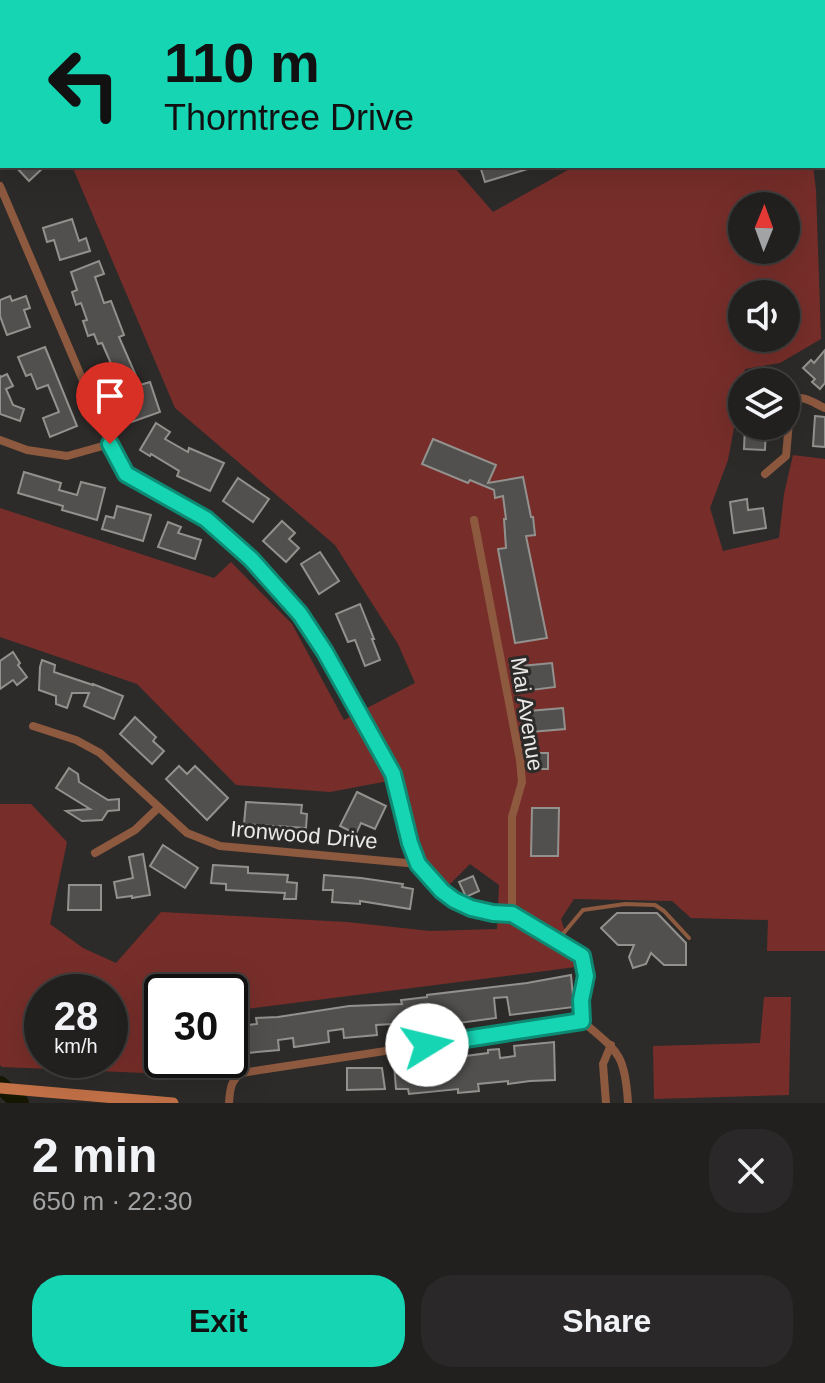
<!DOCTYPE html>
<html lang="en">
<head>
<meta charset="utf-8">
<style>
  :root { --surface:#22201f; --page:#2a2828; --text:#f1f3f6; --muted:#a2a3a4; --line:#3f3e3d; --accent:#16d5b3 }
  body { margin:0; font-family:Helvetica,sans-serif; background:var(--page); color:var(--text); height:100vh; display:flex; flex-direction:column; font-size:30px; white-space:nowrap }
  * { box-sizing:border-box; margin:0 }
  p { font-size:26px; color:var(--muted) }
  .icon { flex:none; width:44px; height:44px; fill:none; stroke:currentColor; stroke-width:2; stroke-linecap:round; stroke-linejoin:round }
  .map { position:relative; height:1103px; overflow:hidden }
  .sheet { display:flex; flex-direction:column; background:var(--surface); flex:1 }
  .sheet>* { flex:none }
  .banner { position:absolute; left:0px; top:0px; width:826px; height:168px; box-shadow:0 8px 32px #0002,0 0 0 2px var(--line); background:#16d5b3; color:#111; overflow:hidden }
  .needle { width:52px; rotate:1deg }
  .controls { position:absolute; left:728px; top:192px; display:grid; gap:16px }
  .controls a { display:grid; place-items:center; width:72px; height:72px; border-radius:50%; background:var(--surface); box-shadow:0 8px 32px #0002,0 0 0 2px var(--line); font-size:40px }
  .speed { position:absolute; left:24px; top:974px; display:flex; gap:16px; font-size:40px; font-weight:700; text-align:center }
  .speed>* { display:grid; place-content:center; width:104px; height:104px; border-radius:50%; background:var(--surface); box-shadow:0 8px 32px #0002,0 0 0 2px var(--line); line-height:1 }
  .speed small { font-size:20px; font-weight:400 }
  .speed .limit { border:4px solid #111; border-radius:12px; background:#fff; color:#111 }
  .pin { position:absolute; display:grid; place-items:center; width:68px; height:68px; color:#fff; margin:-82px -34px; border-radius:50% 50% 50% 0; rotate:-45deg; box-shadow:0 0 8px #0007 }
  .pin .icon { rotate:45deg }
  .me { position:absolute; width:88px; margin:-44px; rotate:81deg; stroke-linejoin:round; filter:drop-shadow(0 0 6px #0008) }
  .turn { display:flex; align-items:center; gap:28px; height:168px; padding:0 32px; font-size:36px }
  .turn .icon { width:104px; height:104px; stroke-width:2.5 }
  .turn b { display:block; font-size:56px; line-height:68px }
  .round { display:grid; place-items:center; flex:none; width:84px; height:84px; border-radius:32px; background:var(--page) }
  .head { display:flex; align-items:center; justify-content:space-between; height:136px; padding:0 32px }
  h1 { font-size:48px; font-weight:700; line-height:60px }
  .action { display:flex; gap:16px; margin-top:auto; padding:16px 32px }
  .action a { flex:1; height:92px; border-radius:32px; background:var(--accent); color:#111; font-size:32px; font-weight:700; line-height:92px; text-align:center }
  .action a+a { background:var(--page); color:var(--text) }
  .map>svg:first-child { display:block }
  .green { fill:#772e2a; fill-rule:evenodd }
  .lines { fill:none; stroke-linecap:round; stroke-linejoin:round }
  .river { stroke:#161700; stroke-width:18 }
  .building { fill:#51504e; stroke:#92918e; stroke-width:2 }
  .lane { stroke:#8d593f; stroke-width:4 }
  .street { stroke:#8d593f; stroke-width:8 }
  .secondary { stroke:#c37147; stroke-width:11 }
  .route-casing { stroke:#0e8a74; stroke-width:20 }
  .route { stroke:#16d5b3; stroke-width:14 }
  .labels { text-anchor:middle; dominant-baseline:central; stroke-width:6; stroke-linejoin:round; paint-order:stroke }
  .street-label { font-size:22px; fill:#eae9e7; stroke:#2d2b29 }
</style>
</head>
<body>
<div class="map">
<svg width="825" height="1103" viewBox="0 0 825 1103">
  <rect width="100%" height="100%" fill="#2d2b29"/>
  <g class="green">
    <path d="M72,166H453L493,212L575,166H813L816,190L821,339L780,363L745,369L728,460L710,508L723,551L779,538L784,494L793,455L825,459V951H767L768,920L691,918L672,901L574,899L561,919L576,967L230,1011V992H162V1054L145,1073L2,1067L0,1065V804H31L67,842L50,924L83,948L116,963L161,912L347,922L430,931L497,929L499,885L470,864L448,886L420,856L409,807L399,779L330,792L236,785L137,684L0,637V508L214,578L231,562L292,624L344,720L415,683L398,644L335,545L175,408ZM742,206H786V250H742ZM742,294H786V338H742ZM42,992H110V1060H42Z"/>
    <path d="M764,997H791L789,1095L654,1099L653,1046L760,1043Z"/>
  </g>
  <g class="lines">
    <path class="river" d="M0,1085L20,1103"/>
  </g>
  <g class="building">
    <path d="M15,166H45L29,181Z"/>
    <path d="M480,166H531V168L485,182Z"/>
    <path d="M72,219L79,241L86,238L90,251L60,260L54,240L47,242L43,228Z"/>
    <path d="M99,261L104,274L95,277L104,303L111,301L124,335L119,337L140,385L150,382L160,412L126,424L122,413L135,408L125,382L123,383L121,377L109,382L104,372L113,368L102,343L98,344L94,334L88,336L83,321L87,320L81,303L76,305L72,292L77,290L71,272Z"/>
    <path d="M10,296L12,301L26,296L30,308L24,310L30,327L7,335L0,316V300Z"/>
    <path d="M45,347L77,426L50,437L43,418L59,412L48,385L37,389L31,374L26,376L18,357Z"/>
    <path d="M825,350V383L820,389L812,382L815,379L803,368L811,360L814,363Z"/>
    <path d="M7,374L13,386L6,389L13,405L24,409L20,421L0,414V376L1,377Z"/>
    <path d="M815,416L825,417V447L813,446Z"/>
    <path d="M156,423L170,432L165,439L188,452L189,448L224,463L210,491L177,476L179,471L151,454L150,456L140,450Z"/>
    <path d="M745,426H766L765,450L744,449Z"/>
    <path d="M433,439L496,465L488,483L523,477L531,517H533L535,535L526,536L547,638L515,643L498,549L506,548L504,519H506L503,496L495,498L494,490L470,480L468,483L422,464Z"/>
    <path d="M24,472L61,483L59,490L77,495L81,482L105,488L97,520L62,510L63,506L18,493Z"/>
    <path d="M238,478L269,499L253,522L223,501Z"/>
    <path d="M747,499L748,510L763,508L766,528L734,533L730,502Z"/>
    <path d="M117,506L151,515L143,541L102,529L106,516L114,518Z"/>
    <path d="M282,521L295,533L289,539L299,548L286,562L263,541Z"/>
    <path d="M168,522L181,527L178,533L201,540L195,559L158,547Z"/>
    <path d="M320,552L339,581L319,594L301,564Z"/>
    <path d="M360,604L374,639H372L380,660L365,666L355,640L348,642L336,614Z"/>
    <path d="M13,652L20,663L18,665L27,677L17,685L13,680L0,689V661Z"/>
    <path d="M42,660L55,665L54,672L93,685V684L123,696L114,719L84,706L89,693H72L67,708L56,704V696L39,690L40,667Z"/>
    <path d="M552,663L555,687L524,691L521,666Z"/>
    <path d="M563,708L565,729L531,732L529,711Z"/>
    <path d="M135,717L156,737L153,741L164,751L152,764L120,734Z"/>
    <rect x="539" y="753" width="9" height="16"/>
    <path d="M179,766L187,774L195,766L228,798L207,820L166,779Z"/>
    <path d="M69,768L78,774L79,782L108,800L119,799V810L108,811L102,820L82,821L66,811L90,809L56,788Z"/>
    <path d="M357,792L386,806L375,829L361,823L356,834L340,826Z"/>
    <path d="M246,802L302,805L301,813L307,814L306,828L244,824Z"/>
    <path d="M532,808H559L558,856H531Z"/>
    <path d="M163,845L198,868L185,888L150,866Z"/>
    <path d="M143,854L150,895L132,898V896L117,898L114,882L133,878L129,857Z"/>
    <path d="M213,865L248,867V873L288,875L287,882L297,883L296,899H284L285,893L226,890V884L211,883Z"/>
    <path d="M324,875L361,878L403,884L402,887L413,889L410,909L360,901V904L332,902L333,890H323Z"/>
    <path d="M473,876L479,891L466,897L459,882Z"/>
    <path d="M69,885H101V910H68Z"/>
    <path d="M617,913H657L686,943V965H664L651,953L646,964L633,968L629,957L634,945H618L601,928Z"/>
    <path d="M571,975L574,1007L510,1015L507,997L494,998L496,1018L392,1032V1024L376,1025L377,1035L344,1038L343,1029L328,1031L329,1042L294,1047L293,1038L278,1040L279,1050L247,1053L246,1045L233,1046L231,1027L257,1024L256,1018L278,1017L349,1006L402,1004L401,1000L427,997V995L527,983Z"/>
    <path d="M554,1042L555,1080L530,1081L508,1084V1081L478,1084L479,1091L458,1093V1089L409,1094L408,1089H396L394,1064L416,1063L415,1060L426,1059V1061L488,1053V1050L499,1049L500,1058L515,1056L514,1046Z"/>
    <path d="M347,1068H382L385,1089L347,1090Z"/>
  </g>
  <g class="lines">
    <path class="lane" d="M557,941L583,910L625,904L655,905L664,911L689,938"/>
    <g class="street">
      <path d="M0,122L2,124"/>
      <path d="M0,135L2,132"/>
      <path d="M0,186L110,444L126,474L206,519L251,559L300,614L325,652L393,774L410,843L418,864L442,891L454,900L471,908L493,913L512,914L582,956L586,976L581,1000L582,1021C618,1052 625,1053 628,1103"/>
      <path d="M0,440L27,450L67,456L110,444"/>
      <path d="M765,474L786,456L791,400C804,394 813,403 825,408"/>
      <path d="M474,520L520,760L522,782L512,817V914"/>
      <path d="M33,726L76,740L100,753L187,833L220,846L418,864"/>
      <path d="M95,853L135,830L158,808"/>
      <path d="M229,1103C230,1090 230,1082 241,1073L582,1021"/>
      <path d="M606,1103L603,1064L611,1045"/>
    </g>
    <path class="secondary" d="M0,1088L173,1103"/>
  </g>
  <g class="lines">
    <defs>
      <path id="route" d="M110,444L126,474L206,519L251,559L300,614L325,652L393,774L410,843L418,864L442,891L454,900L471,908L493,913L512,914L582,956L586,976L581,1000L582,1021L427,1045"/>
    </defs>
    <use href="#route" class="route-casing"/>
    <use href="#route" class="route"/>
  </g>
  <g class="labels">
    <g class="street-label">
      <text transform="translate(527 714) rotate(81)">Mai Avenue</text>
      <text transform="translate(304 835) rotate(5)">Ironwood Drive</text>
    </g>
  </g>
</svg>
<div class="controls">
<a><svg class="needle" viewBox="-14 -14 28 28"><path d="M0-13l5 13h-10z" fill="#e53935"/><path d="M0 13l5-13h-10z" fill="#a2a3a4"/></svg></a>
<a><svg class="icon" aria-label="sound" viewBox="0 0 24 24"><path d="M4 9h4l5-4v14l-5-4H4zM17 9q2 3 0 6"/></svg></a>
<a><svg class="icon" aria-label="layers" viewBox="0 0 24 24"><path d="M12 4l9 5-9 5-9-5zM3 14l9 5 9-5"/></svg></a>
</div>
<div class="speed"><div>28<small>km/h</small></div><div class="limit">30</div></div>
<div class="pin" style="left:110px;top:444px;background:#d93025"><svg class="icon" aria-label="arrive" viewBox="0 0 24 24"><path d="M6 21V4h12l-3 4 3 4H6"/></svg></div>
<svg class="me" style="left:427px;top:1045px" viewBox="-20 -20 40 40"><circle r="19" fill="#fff"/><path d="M0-13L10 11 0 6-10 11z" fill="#16d5b3"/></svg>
<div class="banner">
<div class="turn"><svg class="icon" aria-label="left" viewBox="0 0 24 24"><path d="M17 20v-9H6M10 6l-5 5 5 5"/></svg><div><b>110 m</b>Thorntree Drive</div></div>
</div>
</div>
<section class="sheet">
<div class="head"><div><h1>2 min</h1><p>650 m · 22:30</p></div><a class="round"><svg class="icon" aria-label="close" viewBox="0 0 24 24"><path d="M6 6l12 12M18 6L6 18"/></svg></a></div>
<div class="action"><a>Exit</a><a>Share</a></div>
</section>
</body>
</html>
